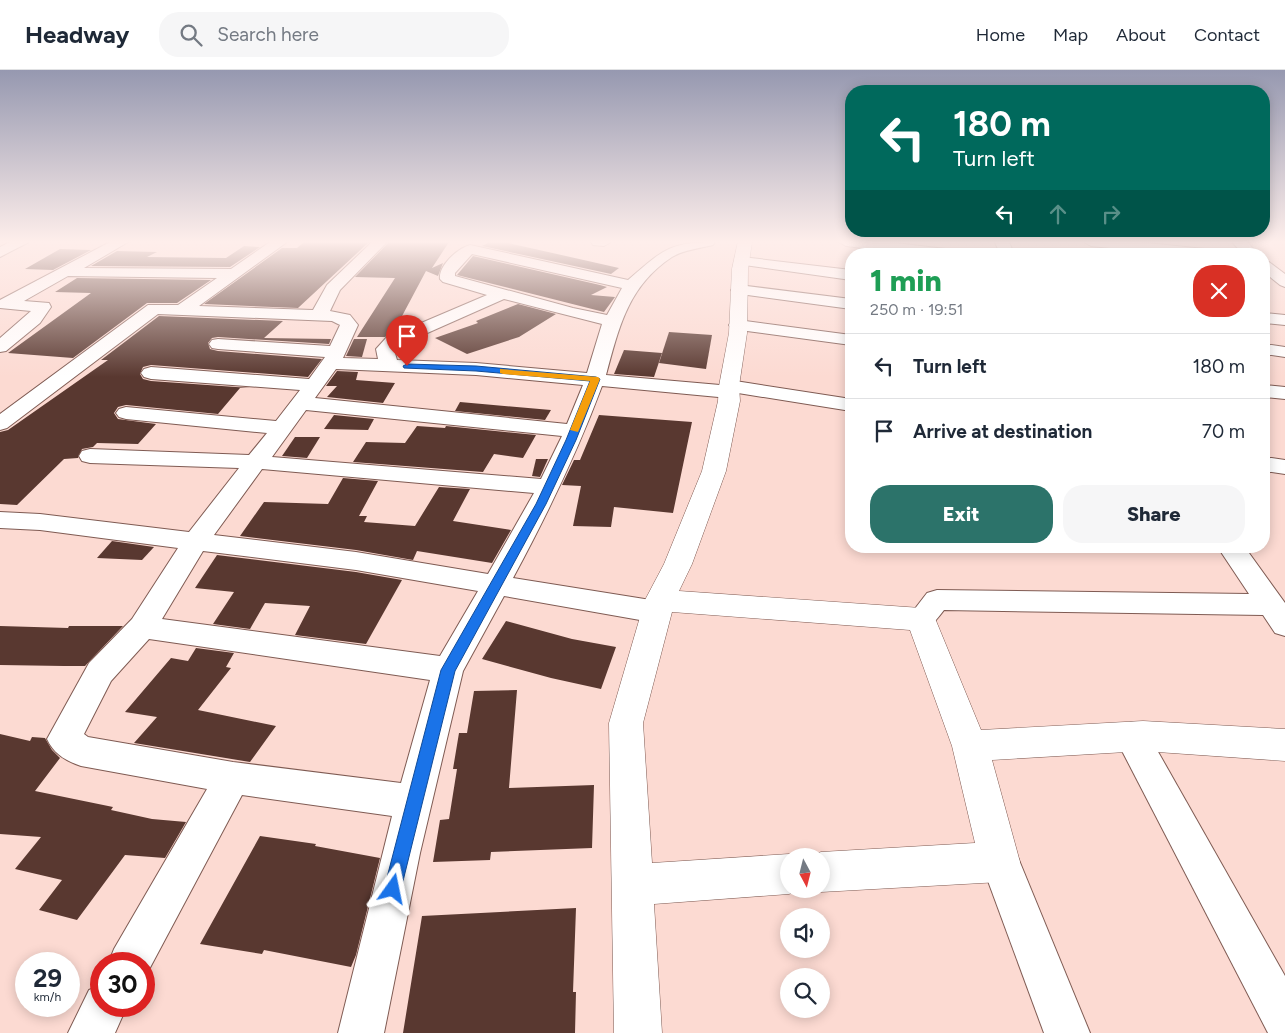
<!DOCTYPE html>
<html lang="en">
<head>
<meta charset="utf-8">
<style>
  :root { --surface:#fff; --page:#f6f6f7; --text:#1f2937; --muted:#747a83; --line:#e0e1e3; --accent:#2c736a }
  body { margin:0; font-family:Figtree,sans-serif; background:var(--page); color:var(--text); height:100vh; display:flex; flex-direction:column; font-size:19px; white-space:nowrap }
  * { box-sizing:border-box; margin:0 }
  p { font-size:16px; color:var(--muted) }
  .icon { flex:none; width:28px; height:28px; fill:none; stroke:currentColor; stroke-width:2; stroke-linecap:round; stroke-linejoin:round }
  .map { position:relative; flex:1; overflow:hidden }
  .sheet { position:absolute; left:845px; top:178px; width:425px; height:305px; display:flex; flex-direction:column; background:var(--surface); border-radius:20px; box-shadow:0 2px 12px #0003 }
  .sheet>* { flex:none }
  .banner { position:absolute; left:845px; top:15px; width:425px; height:152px; border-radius:20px; box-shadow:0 2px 12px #0003; background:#00695c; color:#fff; overflow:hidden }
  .needle { width:32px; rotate:173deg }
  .tools { position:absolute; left:780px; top:778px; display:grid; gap:10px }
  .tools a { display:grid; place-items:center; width:50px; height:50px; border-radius:50%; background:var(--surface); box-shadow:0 2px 12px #0003; font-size:25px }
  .speed { position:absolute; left:15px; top:882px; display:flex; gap:10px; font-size:25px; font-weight:700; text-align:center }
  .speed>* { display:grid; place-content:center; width:65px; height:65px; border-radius:50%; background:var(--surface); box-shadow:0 2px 12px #0003; line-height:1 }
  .speed small { font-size:12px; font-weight:400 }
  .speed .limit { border:8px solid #d22; background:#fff; color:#111 }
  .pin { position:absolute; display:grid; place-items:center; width:42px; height:42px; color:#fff; margin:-51px -21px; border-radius:50% 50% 50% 0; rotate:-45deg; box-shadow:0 0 5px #0007 }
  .pin .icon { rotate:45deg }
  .me { position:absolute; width:55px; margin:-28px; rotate:12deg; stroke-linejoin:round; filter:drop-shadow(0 0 4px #0008) }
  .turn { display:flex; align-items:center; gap:18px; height:105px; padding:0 25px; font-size:22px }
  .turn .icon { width:65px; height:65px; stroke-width:2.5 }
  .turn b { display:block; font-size:35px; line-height:42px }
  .lanes { display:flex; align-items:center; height:48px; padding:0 25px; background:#0003; justify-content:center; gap:25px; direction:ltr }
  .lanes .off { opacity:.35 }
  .round { display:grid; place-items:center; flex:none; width:52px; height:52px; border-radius:20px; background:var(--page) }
  .overview { display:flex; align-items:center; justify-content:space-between; height:85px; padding:0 25px }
  h1 { font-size:30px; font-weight:800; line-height:38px; color:#1e9e55 }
  .cta { display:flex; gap:10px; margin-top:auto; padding:10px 25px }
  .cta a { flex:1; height:58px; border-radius:20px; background:var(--accent); color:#fff; font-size:20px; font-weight:800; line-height:58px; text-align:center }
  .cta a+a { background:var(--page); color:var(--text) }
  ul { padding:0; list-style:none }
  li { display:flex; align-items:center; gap:15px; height:65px; padding:0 25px; border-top:1px solid var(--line) }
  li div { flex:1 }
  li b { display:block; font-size:19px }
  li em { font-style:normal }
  header { display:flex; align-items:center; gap:30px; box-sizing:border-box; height:70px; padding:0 25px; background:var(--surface); border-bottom:1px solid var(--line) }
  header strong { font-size:24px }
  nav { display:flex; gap:28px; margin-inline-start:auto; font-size:18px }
  .search { width:350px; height:45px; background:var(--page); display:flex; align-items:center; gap:12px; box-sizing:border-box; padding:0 18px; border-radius:20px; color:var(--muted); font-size:19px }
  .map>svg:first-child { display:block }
  .building { fill:#593830 }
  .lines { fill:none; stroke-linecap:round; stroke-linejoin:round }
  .minor-casing { stroke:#7f5b53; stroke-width:2 }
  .tertiary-casing { stroke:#7f5b53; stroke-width:1 }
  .minor { fill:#fff; fill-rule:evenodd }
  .tertiary { fill:#fff; fill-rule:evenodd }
  .route { fill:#1a73e8; stroke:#114b97 }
  .slow { fill:#f59e0b }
</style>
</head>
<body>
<header>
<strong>Headway</strong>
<div class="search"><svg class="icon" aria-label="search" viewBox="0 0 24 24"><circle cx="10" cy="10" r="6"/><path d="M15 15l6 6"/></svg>Search here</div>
<nav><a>Home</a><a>Map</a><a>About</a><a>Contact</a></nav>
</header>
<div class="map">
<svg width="1285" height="963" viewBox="0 0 1285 963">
  <rect width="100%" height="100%" fill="#fcdad2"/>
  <g class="building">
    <path d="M304,172H369L298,238L204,234L282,178H297Z"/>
    <path d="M389,172H449L432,198L443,193L438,206L426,201L393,263L385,267H357L395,208L355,207Z"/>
    <path d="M490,172H504L619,198L611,204L482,176Z"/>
    <path d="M244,176L260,177L230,197L91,196L117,181L157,182L147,187L226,188Z"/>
    <path d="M60,179L91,180L53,200L25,199Z"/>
    <path d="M473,186L600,215L607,217L591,225L615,227L604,242L457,205Z"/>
    <path d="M77,208L211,210L177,233H147L73,288L8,283L91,223L55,222Z"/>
    <path d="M518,234L556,244L519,267L467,284L435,268L478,253L476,251Z"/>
    <path d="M159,246L283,251L264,268L331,269L329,274L218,267L212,268L208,273L210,279L218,281L322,289L308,307L151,295L143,297L140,304L143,309L151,311L250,318H240L218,344L126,335L118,337L114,343L118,349L156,354L138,374L97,373L93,377L82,379L78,388L64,389L17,435L0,434V362L8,360L108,290H101Z"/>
    <path d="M669,262L712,265L706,299L659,293Z"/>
    <path d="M354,269H367L362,287L346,286Z"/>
    <path d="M624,280L662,283L654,307L614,304Z"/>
    <path d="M337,301L358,302L356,310L395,313L383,333L327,327L337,316H326Z"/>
    <path d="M460,332L551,340L545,350L455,341Z"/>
    <path d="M334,345L374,349L368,360L324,359Z"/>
    <path d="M599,345L692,352L673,443L614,437L611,457L573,456L581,416L562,415L574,390H580Z"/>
    <path d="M417,356L445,358L446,356L536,365L523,388L494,384L483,402L353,392L366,372L405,373Z"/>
    <path d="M295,367H320L307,388L282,386Z"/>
    <path d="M536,389H548L540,407L532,406Z"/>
    <path d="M343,408L378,411L359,446H367L364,452L415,456L439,417L470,419L453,451L511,460L492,493L417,481L413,490L356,480L240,466L264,432L328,434Z"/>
    <path d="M112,471L154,477L142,490L97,488Z"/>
    <path d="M217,485L356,502L402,510L366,574L295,565L310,536L265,533L250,559L213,554L234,522L195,518Z"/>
    <path d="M506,551L572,569L616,577L601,619L551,608L482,589Z"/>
    <path d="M0,556L68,558L69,556H123L85,596H64L0,595Z"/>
    <path d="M196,578L234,583L226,597L231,598L198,640L276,656L250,692L134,673L157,647L125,642L171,588L188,591Z"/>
    <path d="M517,620L509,718L594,715L592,778L491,782L490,790L433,792L440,750L449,749L457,699H453L459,663H467L474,621Z"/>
    <path d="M0,664L30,671L32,667L45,668L52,680L60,688L35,721L113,737L111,740L152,749L186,752L165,788L125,785L77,850L39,840L62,810L15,799L41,767L0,764Z"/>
    <path d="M260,766L316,774L315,776L380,788L356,885L351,897L264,880L262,884L200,874Z"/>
    <path d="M576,838L573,922H576L575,963H403L422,846Z"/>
  </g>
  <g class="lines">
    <defs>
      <g id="minor">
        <path d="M10,172H29L0,187V177Z"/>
        <path d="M110,172H128L84,198L231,199L270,172H287L199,236L313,240L327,215L372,172H387L340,220L330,241L350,245L358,255L343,288L378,289L376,279L386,268L487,225L443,212L440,209C438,196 458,178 470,175L628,210C662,181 668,172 715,172L713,175C701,178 683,180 672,187C628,216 619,257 606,305L720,315L722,312L729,310L851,329V341L738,323L729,328L602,316C577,383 547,445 513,508L657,531L667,534L671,542L667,550L657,553L504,526L463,601L420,783L384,963H338L392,746L242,725L144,909V894H108L114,879L207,719L81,696C66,691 54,684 47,669L89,593L132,549L178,478L40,460L0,458V442L40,444L189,462L239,398L90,393L82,391L79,386L82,381L90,379L249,385L267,363L126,349L119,347L116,343L119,339L126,337L276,351L300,320L151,309L144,307L141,303L144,299L151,297L309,309L325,287L218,279L212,278L209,274L212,270L218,269L330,276L340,255L332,251L158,244L7,358L0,360V344L148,235H178L217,208L68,206L24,231L49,233L51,237L40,253L6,281L0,282V268L31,241L0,238V230ZM472,184L622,218L607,245L573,238L455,206V203ZM504,229L602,254L587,303L476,293L397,290L394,280L398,276ZM336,299L476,305L583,315L567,354L315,328ZM306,340L562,366L541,409L272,387ZM262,399L534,423L488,504L356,482L214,465ZM203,481L356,500L478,521L440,586L162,549ZM149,569L430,610L401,713L233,692L88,667L84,664L111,611Z"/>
        <path d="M591,172H611L604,176L593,175Z"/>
        <path d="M839,172H887L954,180L961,184H913L846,176Z"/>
        <path d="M995,172H1009L1014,184H1000Z"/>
        <path d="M1084,172H1138L1214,180L1221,184H1168L1091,176Z"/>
        <path d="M1232,172H1247L1258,184H1243Z"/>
        <path d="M742,187L851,200V210L737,194L735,191L737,188Z"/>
        <path d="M1264,191L1269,192L1285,204V217L1280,215L1264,202Z"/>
        <path d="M739,215L851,229V239L733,223L731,220Z"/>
        <path d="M1264,243L1285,245V255L1264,253Z"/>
        <path d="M738,250L851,265V275L732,259L729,255L732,251Z"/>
        <path d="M1264,274L1285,277V287L1264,284Z"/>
        <path d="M1264,315L1285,317V329L1264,327Z"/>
        <path d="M1264,387L1285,390V404L1264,401Z"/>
        <path d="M1217,476H1244L1285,533V566L1275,563L1263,545L944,540C934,553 928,562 911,557L907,549L927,523L937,520L1249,524Z"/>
        <path d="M1132,652L1144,657L1285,906V963H1268L1120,677L1115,667L1120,657Z"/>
        <path d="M1000,773L1014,778L1090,963H1044L981,792L986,778Z"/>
        <path d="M101,915V936H127L115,963H68L89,920Z"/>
      </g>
      <path id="tertiary" d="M738,172H752L748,199L747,263L739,316L740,331L726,401L692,494L679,521L921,538L932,541L981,660L1143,651L1285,659V691L1143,681L992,690L1020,792L1014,806L1000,812L821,822L812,819H821V786H810L821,782L975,773L952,676L910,560L672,542L643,653L652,793L789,784L796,786H789V819H803L789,824L654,834L662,963H614L609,653L645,530L664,494L702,401L718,331L719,316L729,263L732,199Z"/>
    </defs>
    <use href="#minor" class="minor-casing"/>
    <use href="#tertiary" class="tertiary-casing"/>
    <use href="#minor" class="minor"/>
    <use href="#tertiary" class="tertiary"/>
  </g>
  <linearGradient id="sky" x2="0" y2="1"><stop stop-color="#9698b0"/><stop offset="0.56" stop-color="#feeeeb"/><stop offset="1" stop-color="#feeeeb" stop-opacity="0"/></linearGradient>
  <rect width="1285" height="307" fill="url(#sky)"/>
  <path class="route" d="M407,294L476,296L596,307L600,309L576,370L546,434L455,601L401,819L399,825L393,828L387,825L384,819L441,600L536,434L566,370L590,311L476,301L404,298L403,296Z"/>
  <path class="slow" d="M500,299L598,307L600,309L578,362L570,360L590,311L503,304L500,303Z"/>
</svg>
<div class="tools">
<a><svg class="needle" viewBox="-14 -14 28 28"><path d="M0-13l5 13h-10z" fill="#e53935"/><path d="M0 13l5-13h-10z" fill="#747a83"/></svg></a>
<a><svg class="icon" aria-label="sound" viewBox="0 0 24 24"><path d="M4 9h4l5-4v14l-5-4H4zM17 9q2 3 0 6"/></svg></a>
<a><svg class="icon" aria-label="search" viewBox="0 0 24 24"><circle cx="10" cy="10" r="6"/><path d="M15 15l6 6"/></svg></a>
</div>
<div class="speed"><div>29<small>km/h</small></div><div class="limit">30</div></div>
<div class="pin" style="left:407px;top:296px;background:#d93025"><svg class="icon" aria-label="arrive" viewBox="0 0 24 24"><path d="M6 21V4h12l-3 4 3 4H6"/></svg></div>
<svg class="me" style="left:393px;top:819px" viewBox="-20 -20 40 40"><path d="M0-17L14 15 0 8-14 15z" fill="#1a73e8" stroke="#fff" stroke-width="4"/></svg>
<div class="banner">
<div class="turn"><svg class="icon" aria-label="left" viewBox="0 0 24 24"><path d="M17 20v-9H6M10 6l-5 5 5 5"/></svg><div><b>180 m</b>Turn left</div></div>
<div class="lanes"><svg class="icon" aria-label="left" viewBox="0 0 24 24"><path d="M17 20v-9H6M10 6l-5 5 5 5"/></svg><svg class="icon off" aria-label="ahead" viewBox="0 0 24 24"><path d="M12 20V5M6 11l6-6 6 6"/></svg><svg class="icon off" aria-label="right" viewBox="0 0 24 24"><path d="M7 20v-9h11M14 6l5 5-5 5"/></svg></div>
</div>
<section class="sheet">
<div class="overview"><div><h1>1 min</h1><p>250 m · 19:51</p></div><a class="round" style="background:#d93025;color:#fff"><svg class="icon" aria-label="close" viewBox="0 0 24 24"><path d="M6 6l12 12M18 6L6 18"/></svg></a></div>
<ul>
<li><svg class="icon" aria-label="left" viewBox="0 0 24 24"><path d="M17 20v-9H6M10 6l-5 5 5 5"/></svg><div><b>Turn left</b></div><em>180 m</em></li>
<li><svg class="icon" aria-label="arrive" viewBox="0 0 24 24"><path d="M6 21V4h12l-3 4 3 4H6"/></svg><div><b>Arrive at destination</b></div><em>70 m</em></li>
</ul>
<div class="cta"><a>Exit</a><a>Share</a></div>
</section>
</div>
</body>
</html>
